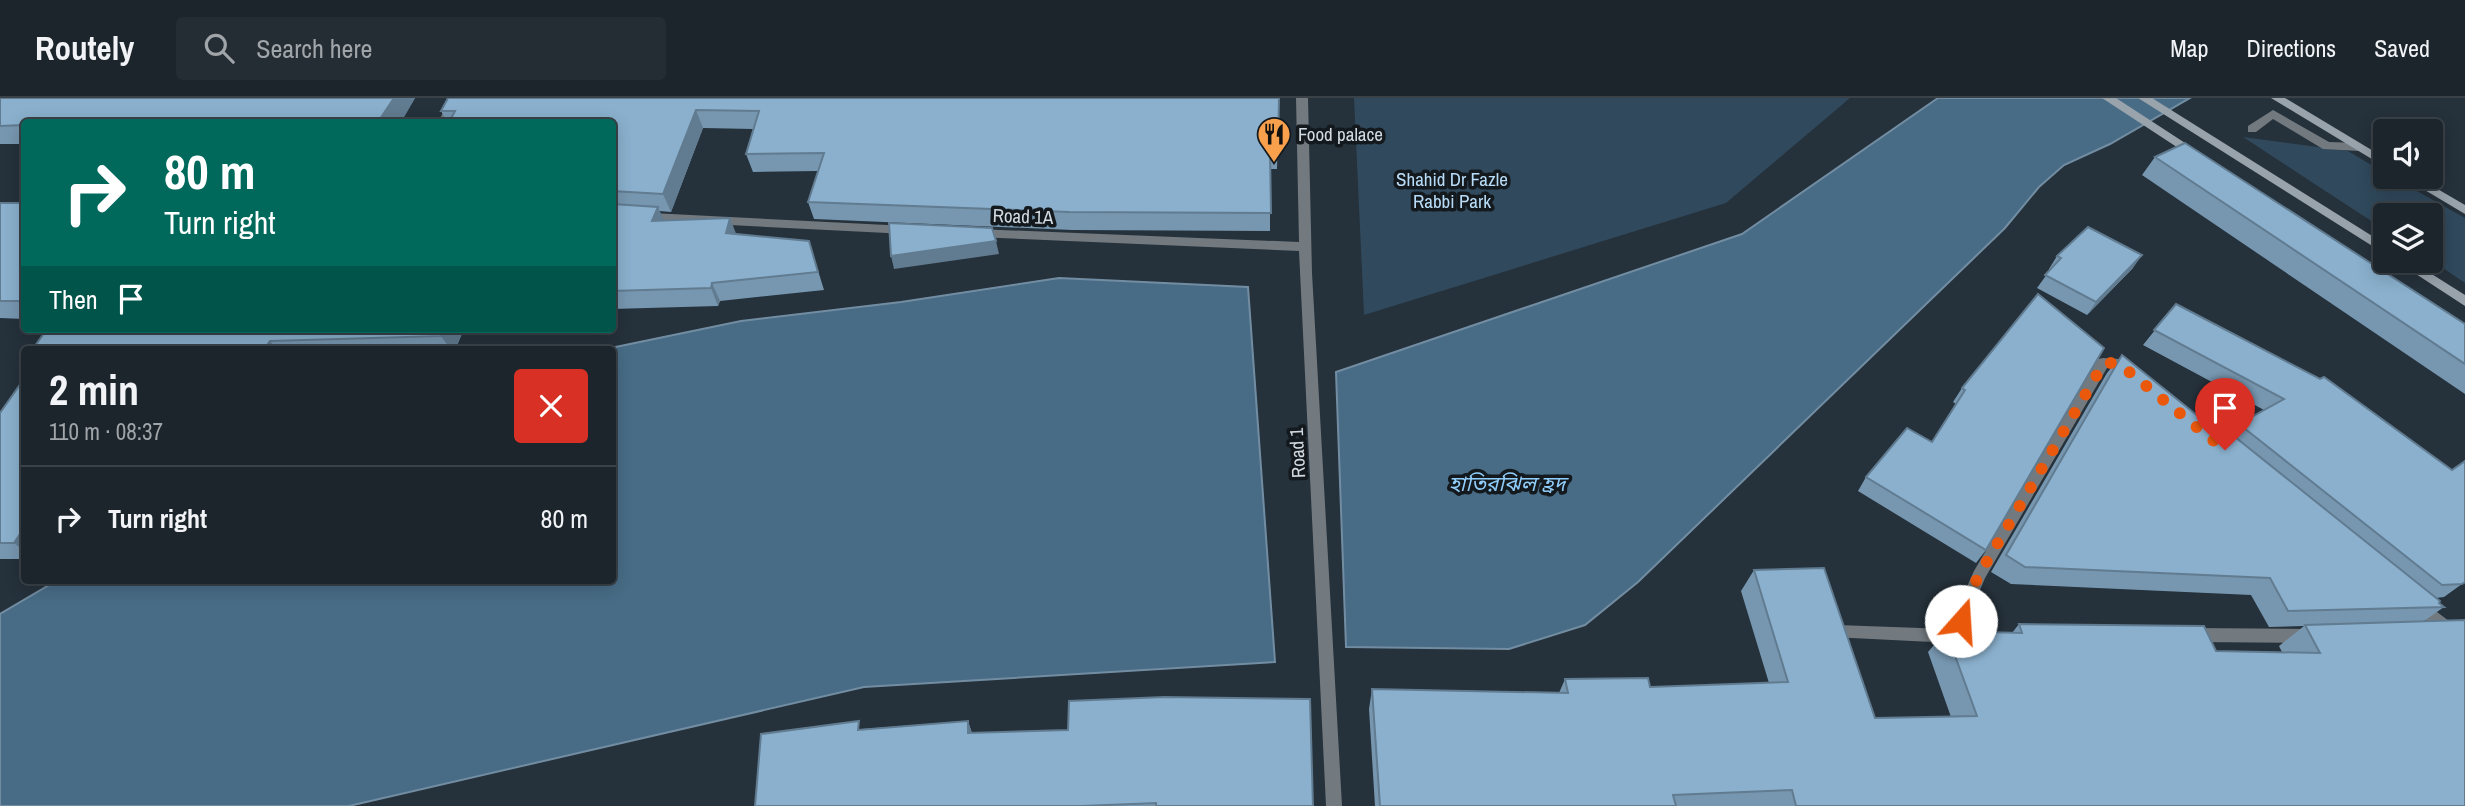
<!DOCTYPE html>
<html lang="en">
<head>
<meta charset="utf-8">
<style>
  :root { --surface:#1c252c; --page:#252d34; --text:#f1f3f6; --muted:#a0a5a9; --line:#3a4248 }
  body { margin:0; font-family:"Archivo Narrow","Noto Sans Bengali",sans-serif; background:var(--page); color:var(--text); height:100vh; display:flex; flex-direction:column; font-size:26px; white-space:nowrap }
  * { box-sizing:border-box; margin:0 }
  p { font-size:23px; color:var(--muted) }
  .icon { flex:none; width:38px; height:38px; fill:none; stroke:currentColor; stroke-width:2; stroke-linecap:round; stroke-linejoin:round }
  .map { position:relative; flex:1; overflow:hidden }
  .sheet { position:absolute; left:21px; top:248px; width:595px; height:238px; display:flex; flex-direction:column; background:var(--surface); border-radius:7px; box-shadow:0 4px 18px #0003,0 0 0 2px var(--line) }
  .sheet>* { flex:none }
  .guide { position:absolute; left:21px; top:21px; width:595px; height:214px; border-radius:7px; box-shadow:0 4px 18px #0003,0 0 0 2px var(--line); background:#00695c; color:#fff; overflow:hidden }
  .fabs { position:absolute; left:2373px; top:21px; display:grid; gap:14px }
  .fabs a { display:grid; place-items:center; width:70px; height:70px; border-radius:7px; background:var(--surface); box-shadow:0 4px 18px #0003,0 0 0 2px var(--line); font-size:35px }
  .pin { position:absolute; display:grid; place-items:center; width:60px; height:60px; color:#fff; margin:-72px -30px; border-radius:50% 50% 50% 0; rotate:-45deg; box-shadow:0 0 7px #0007 }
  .pin .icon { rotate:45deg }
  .me { position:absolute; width:77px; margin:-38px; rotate:19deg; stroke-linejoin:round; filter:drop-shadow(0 0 5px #0008) }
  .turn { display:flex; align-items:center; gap:24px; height:147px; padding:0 28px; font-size:32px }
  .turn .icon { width:91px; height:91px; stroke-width:2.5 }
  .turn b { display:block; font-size:49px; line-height:60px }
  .then { display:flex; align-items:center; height:66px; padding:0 28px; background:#0003; gap:14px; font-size:26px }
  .round { display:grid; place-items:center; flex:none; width:74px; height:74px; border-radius:7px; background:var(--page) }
  .head { display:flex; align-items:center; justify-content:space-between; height:119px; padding:0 28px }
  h1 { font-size:42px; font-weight:700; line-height:52px }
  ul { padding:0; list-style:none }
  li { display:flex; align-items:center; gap:21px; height:105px; padding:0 28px; border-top:2px solid var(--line) }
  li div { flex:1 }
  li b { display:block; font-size:26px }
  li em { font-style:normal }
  header { display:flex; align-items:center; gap:42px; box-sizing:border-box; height:98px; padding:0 35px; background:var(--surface); border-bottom:2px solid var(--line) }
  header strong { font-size:33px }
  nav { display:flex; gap:38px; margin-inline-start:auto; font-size:24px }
  .search { width:490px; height:63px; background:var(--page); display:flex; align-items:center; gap:18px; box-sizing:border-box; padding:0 24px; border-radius:7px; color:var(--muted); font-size:26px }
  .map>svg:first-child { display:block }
  .green { fill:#30495c }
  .water { fill:#486c86; stroke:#728da2; stroke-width:2 }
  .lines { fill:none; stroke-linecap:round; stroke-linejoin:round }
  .street { fill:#737a7f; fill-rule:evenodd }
  .secondary { fill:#99a3ab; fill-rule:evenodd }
  .wall { fill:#7797b0 }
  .shaded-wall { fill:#617b90 }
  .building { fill:#8ab0cd; stroke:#617b90; stroke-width:2 }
  .route { stroke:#ea580c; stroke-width:12; stroke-dasharray:0 21.6 }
  .labels { text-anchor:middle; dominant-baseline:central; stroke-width:7; stroke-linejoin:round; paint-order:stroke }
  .poi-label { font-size:19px; fill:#d3dbe2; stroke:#13191d; text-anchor:start }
  .park-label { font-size:19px; fill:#b8dcf7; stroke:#13191d }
  .street-label { font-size:19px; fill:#d3dbe2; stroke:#13191d }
  .water-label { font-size:21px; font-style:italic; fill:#90cdfa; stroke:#13191d }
</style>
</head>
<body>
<header>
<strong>Routely</strong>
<div class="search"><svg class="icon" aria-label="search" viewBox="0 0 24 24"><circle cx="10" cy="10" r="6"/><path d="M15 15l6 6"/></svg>Search here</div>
<nav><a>Map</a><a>Directions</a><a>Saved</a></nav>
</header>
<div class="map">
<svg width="2465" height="708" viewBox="0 0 2465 708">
  <rect width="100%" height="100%" fill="#25313b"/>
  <g class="green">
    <path d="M1354,0H1850L1726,105L1364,217Z"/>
    <path d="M2243,39L2348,53L2385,75V79H2392L2465,120V185L2431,162V117H2385V132Z"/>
  </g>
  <g class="water">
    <path d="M1938,0H2190L2110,46L2064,67L2039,89L2005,130L1638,484L1585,527L1509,551L1346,549L1336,274L1742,136Z"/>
    <path d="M1059,180L1248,189L1275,564L864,589L349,708H0V516L56,483H612V252H601L741,223L901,204Z"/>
  </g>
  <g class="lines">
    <g class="street">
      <path d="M451,0H463L448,24H438Z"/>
      <path d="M1296,0H1308L1312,175L1342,708H1326L1299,153L976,139L970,135L976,131L1299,144Z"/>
      <path d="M2273,12L2329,44L2359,45L2365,49L2359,53L2323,51L2273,21L2256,34H2248V28Z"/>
      <path d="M612,113L907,128L913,132L907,136L612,121Z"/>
      <path d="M2103,260L2119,261L2138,276L2131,281L2112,270H2107L1985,480L1964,530L1970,532L1973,537L1970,542L1952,545L1832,539L1829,534L1832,529L1837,527L1948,531L1974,473L2098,261Z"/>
      <path d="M2417,499L2453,526L2465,524V538L2450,540L2445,538L2412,511L2409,506L2412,501Z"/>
      <path d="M2192,530L2308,531L2313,533L2316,538L2313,543L2308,545L2192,544L2187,542L2184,537L2187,532Z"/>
    </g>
    <g class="secondary">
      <path d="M2102,0H2116L2202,56L2200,59H2192Z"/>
      <path d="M2138,0H2152L2385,146V156Z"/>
      <path d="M2271,0H2285L2385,60V69Z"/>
      <path d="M2403,79H2417L2465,107V116Z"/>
      <path d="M2396,163H2411L2465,197V208Z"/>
    </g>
  </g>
  <g class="wall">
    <path d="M0,0H415L401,24H24V46H0Z"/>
    <path d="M1279,0L1277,71H1270V133L1072,132L814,121L808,104L818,73L753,74L746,56L753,31L703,30L671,114L659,113L663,122L736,136L809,143L824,192L720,203L718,208L612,211V24H447L441,13Z"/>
    <path d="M2155,59L2465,226V296L2142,77Z"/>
    <path d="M0,105H24V221L0,220Z"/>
    <path d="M2057,158L2133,170L2087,217L2037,190L2050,172L2049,171Z"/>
    <path d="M2038,196L1986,452L1976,465L1858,393L1866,379L1932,344L1956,306L1953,304L1962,290Z"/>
    <path d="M2176,206L2320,281L2462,486L2444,499L2436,500L2439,505L2444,509L2424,523L2465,708H1375L1369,611L1372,591L1559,595L1565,581L1650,589L1769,585L1741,493L1754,472L1875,620L1951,619L1928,554L1946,533L2012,535L2019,526L2216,553L2282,554L2279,548L2304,528L2269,529L2251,497L2011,486L1991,474L2107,275L2122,257L2219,335H2230L2239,326L2264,312L2143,247Z"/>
    <path d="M47,231H464L455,252H32Z"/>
    <path d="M24,281V461H0V315Z"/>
    <path d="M968,623L972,635L1313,708H755L862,631Z"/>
  </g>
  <g class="shaded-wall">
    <path d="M394,0H415L401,24H378Z"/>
    <path d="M696,12L703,30L671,114L663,96Z"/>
    <path d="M658,109L666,127L652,123Z"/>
    <path d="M730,120L737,138L726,135Z"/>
    <path d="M996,143L999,156L894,171L891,158Z"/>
    <path d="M2142,157L2133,170L2087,217L2096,204Z"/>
    <path d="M712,185L720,203L718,208L711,190Z"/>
    <path d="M293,231H315L310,242L290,236Z"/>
    <path d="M444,231H464L455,252H451L441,238Z"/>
    <path d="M270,243L277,252H264Z"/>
    <path d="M24,430V453L14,445Z"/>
    <path d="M968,623L975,645L968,635Z"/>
  </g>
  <g class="building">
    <path d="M0,0H394L378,24H204L205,23L149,24H24V27L0,28Z"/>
    <path d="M448,0H1279L1278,53H1270L1271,115L1069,114L808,104L824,55L746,56L759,13L696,12L663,96L612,93V24H449L455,13H441Z"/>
    <path d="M2185,45L2465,226V266L2155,59Z"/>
    <rect x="0" y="105" width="24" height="98"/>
    <path d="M612,106L658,109L652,123L730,120L726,135L809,143L818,174L712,185L711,190L612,193Z"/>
    <path d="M889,125L992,130L996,143L891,158Z"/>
    <path d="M2088,129L2142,157L2096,204L2045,177L2061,160L2057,158Z"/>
    <path d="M2038,196L2104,250L1986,452L1866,379L1907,330L1932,344L1965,292L1962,290Z"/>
    <path d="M2176,206L2320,281L2324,279L2452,372L2465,363V484L2462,486L2442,487L2239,326L2284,301L2154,232Z"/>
    <path d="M47,231H293L290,236H308L310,231H444L441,238L270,243L264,252H32Z"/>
    <path d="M2122,257L2219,335L2225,331L2440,503L2439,505L2444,509L2288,513L2270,480L2025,469L2006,457Z"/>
    <path d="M24,281V430L14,445H0V315Z"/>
    <path d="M1824,470L1875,620L1977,618L1946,533L2022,535L2019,526L2204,528L2216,553L2320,555L2305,527L2465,522V708H1796L1792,692L1673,697L1676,708H1380L1372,591L1568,595L1565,581L1648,580L1650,589L1788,584L1754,472Z"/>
    <path d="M1164,599L1310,601L1313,708H1156V705L1082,708H755L761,636L859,623L858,632L968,623V635L1068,632L1069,603Z"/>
  </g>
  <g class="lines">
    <path class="route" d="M1961,523L1968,500L1979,477L2104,265H2114L2123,269L2225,352"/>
  </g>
  <defs>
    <symbol id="restaurant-pin" viewBox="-11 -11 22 30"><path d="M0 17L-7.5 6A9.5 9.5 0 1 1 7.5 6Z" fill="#f9a04c" stroke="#13191d"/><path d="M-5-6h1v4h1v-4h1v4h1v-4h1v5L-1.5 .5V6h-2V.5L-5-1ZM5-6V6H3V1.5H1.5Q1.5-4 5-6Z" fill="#111"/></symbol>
  </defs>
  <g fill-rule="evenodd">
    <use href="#restaurant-pin" x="1255" y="17" width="38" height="52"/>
  </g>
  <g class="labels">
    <g class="poi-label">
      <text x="1298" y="36">Food palace</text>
    </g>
    <g class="park-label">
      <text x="1452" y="81">Shahid Dr Fazle<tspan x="1452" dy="22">Rabbi Park</tspan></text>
    </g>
    <g class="street-label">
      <text transform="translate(1023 118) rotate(2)">Road 1A</text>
      <text transform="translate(1297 355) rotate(-93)">Road 1</text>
    </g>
    <g class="water-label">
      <text x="1507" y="385">হাতিরঝিল হ্রদ</text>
    </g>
  </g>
</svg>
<div class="fabs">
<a><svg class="icon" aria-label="sound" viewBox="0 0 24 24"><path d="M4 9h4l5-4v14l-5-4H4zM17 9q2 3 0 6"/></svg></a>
<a><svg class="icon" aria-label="layers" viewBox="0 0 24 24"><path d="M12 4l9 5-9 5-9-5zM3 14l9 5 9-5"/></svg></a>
</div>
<div class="pin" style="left:2225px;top:352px;background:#d93025"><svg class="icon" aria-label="arrive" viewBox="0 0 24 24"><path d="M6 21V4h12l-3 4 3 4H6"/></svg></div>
<svg class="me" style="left:1961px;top:523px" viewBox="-20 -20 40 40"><circle r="19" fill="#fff"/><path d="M0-13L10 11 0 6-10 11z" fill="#ea580c"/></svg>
<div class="guide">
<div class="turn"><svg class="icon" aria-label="right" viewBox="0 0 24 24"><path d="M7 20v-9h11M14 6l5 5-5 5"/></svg><div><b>80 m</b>Turn right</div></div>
<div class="then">Then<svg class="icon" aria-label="arrive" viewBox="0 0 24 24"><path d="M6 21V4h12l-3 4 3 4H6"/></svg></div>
</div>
<section class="sheet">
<div class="head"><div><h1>2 min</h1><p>110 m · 08:37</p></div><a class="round" style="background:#d93025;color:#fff"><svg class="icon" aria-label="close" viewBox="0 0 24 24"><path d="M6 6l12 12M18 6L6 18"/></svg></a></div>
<ul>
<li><svg class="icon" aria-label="right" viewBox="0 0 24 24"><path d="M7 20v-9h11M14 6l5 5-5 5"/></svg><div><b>Turn right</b></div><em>80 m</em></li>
</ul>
</section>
</div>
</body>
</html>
